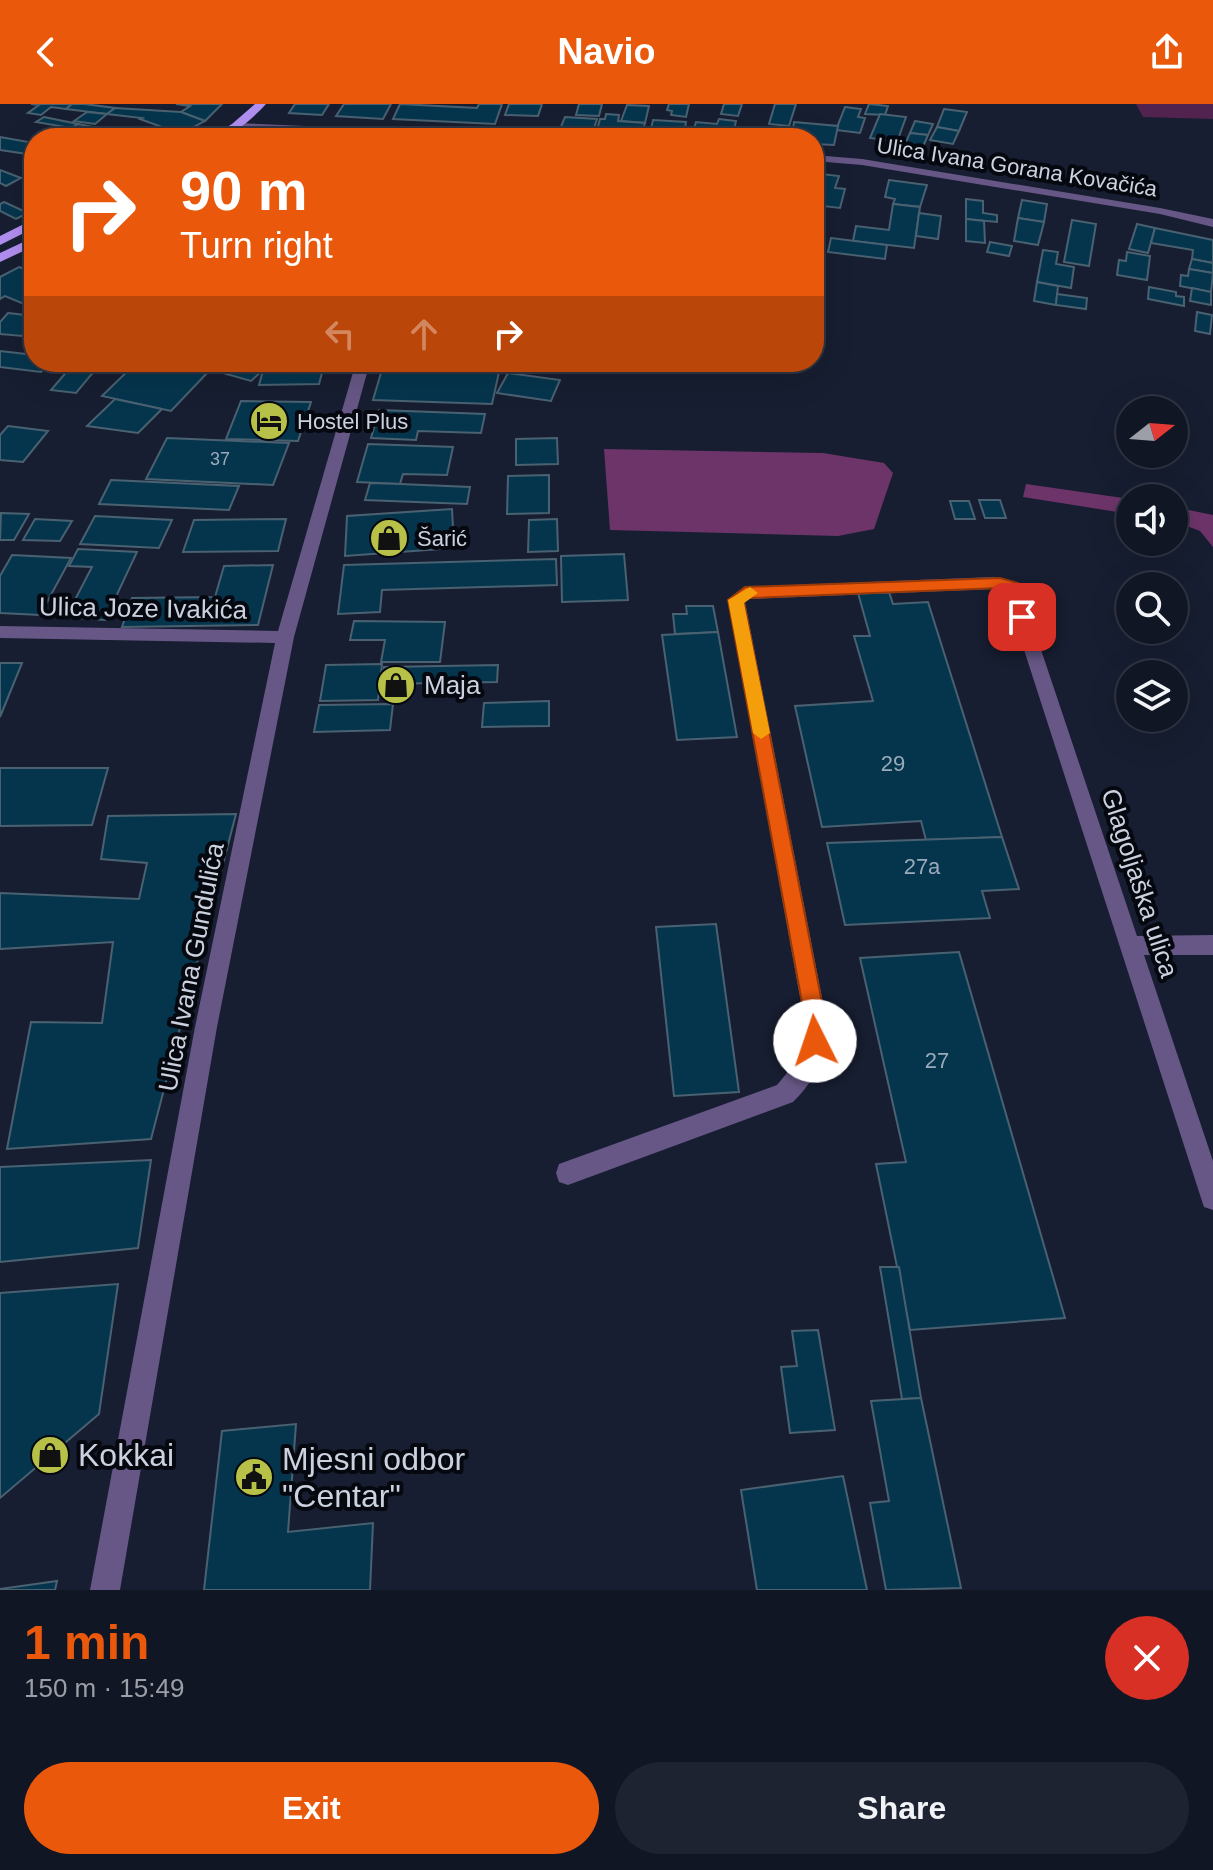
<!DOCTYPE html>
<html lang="en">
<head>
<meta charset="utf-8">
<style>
  :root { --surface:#111625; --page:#1e2332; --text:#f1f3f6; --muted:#9c9fa7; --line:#303542; --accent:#ea580c }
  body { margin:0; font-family:Helvetica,sans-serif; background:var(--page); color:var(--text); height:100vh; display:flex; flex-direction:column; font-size:30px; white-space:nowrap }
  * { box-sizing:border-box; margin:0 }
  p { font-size:26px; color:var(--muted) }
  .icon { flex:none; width:44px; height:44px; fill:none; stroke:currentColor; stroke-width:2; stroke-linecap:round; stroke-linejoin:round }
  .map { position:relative; height:1486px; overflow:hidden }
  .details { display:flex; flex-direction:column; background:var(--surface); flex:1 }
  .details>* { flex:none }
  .top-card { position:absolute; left:24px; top:24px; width:800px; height:244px; border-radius:32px; box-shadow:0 8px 32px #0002,0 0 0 2px var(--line); background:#ea580c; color:#fff; overflow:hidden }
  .needle { width:52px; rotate:73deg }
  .fabs { position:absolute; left:1116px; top:292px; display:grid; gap:16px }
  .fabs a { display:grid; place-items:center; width:72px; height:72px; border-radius:50%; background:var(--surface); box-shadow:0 8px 32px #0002,0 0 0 2px var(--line); font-size:40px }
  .pin { position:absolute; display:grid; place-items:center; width:68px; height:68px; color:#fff; margin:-34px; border-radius:16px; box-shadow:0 4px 12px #0006 }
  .me { position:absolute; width:88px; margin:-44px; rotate:356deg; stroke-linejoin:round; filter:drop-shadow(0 0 6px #0008) }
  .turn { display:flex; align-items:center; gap:28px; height:168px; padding:0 24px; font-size:36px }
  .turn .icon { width:104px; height:104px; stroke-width:2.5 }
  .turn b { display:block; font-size:56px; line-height:68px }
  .lanes { display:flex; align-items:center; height:76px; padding:0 24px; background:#0003; justify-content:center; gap:40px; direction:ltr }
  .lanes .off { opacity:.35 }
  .round { display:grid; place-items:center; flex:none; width:84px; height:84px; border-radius:42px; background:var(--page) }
  .summary { display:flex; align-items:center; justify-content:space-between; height:136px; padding:0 24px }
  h1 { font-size:48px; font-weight:800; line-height:60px; color:var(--accent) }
  .cta { display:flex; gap:16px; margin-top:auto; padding:16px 24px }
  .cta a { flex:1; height:92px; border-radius:48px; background:var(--accent); color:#fff; font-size:32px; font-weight:800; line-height:92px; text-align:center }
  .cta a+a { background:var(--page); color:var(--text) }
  header { display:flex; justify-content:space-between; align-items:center; height:104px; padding:0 24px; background:var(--accent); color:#fff; font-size:36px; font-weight:800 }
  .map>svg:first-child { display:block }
  .green { fill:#532350 }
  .forest { fill:#6d3469 }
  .building { fill:#05354d; stroke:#496171; stroke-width:2 }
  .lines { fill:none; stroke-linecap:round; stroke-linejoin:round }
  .minor { fill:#675786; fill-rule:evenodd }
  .major { fill:#b18ff1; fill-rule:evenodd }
  .route { fill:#ea580c; stroke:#983908; stroke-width:2 }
  .slow { fill:#f59e0b }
  .labels { text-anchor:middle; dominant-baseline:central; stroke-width:8; stroke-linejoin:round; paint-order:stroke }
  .far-number-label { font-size:18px; fill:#9aaaba }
  .far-street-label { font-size:22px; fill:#cbd1de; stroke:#060810 }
  .far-poi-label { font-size:22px; fill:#cbd1de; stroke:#060810; text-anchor:start }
  .number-label { font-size:22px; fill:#9aaaba }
  .street-label { font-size:26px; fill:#cbd1de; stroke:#060810 }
  .poi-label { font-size:26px; fill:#cbd1de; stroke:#060810; text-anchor:start }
  .near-poi-label { font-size:32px; fill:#cbd1de; stroke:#060810; text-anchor:start }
</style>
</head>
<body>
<header><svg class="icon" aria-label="back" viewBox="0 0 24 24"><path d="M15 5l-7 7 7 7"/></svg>Navio<svg class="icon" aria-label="share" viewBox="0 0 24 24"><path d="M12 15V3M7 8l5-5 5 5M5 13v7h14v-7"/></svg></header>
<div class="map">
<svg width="1213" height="1486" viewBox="0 0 1213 1486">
  <rect width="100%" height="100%" fill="#171e31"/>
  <path class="green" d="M1136,0H1213V15L1143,13Z"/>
  <g class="forest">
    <path d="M604,345L823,349L884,359L893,369L874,425L838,432L610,426Z"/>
    <path d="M1026,380L1130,395V410L1023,393Z"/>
    <path d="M1174,403L1213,411V443L1200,427L1174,417Z"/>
  </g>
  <g class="building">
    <path d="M31,0H72L66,5L51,3L41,11L28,9L39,1Z"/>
    <path d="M72,0H85L115,4L107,10L66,5Z"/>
    <path d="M176,0H222L205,17L181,8L190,2Z"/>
    <path d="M295,0H329L322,11L289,9Z"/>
    <path d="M344,0H391L383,15L336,12Z"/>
    <path d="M400,0L477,4L479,0H502L495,20L393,15Z"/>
    <path d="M509,0H542L538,12L505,11Z"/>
    <path d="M579,0H602L599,12L576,11Z"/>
    <path d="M669,0H689L686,13L671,11L672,7L667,6Z"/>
    <path d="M724,0H742L738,12L721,10Z"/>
    <path d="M775,0H796L789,22L769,20Z"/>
    <path d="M869,0L888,2L885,11L865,10Z"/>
    <path d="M627,1L649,2L645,19L621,17Z"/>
    <path d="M845,3L861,5L858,13L865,14L860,29L836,26Z"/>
    <path d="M115,4L181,8L205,17L181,30L140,15L142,14L107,10Z"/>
    <path d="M944,5L967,8L959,27L937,23Z"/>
    <path d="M87,8L107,10L95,20L74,17Z"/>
    <path d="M606,10L619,11L618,17L645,19L642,29L597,26L600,15H605Z"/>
    <path d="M880,10L906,13L897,38L870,34Z"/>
    <path d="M44,13L78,20L71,24L36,18Z"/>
    <path d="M565,13L597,15L593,27L560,25Z"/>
    <path d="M719,15L736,17L732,34L692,32L696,18L717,20Z"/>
    <path d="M653,16L686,18L684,31L650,29Z"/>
    <path d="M915,17L933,20L928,31L910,29Z"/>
    <path d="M794,18L838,22L834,41L814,40V34H774L777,24L793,25Z"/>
    <path d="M78,20L132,31L127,34H96L66,28Z"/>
    <path d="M750,23L776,26L774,34H748Z"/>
    <path d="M937,23L959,27L953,40L930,36Z"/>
    <path d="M163,24L181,30L174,34L142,33Z"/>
    <path d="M910,29L928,31L919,52L901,49Z"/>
    <path d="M0,33L34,39V51L0,46Z"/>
    <path d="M0,66L21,74L6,82L0,79Z"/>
    <path d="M821,70L839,72L835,84L845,85L840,104L814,101Z"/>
    <path d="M889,76L927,81L920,103L893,100L895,95L885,93Z"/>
    <path d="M966,95L983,97V109L997,111V118L966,115Z"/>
    <path d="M1022,96L1047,100L1044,118L1018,114Z"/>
    <path d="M4,98L28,109L16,115L0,107V100Z"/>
    <path d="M893,100L920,103L914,144L853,137L856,122L889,126Z"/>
    <path d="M919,109L941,112L938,135L916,132Z"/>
    <path d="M1018,114L1044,118L1038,141L1014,137Z"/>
    <path d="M966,115L984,117L985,139L966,137Z"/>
    <path d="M1072,116L1096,120L1089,162L1064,158Z"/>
    <path d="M1137,120L1155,124L1148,149L1129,145Z"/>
    <path d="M1155,124L1213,136V159L1192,155L1193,146L1151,139Z"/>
    <path d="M831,134L887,141L885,155L828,148Z"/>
    <path d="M990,138L1012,142L1009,152L987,148Z"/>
    <path d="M1043,146L1058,148L1056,160L1074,163L1071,184L1037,178Z"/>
    <path d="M1127,148L1150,152L1147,176L1117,171L1119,156L1126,157Z"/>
    <path d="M1192,155L1213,159V169L1189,165Z"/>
    <path d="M19,163L34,169V204L5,192L0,195V173Z"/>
    <path d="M1189,165L1213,169L1211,188L1180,182L1181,171L1188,172Z"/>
    <path d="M1037,178L1058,182L1056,201L1034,197Z"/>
    <path d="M1149,183L1176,188V192L1184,193V202L1148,195Z"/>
    <path d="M1192,184L1211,188V201L1190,197Z"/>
    <path d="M1057,190L1087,194L1086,205L1056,201Z"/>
    <path d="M1197,208L1212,211L1210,230L1195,227Z"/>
    <path d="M8,209L34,212V233L0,230V218Z"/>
    <path d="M0,247L34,251V258H50L41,268L0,263Z"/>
    <path d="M75,258L101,259L76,289L51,286Z"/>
    <path d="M137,258H163L208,268L171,307L102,292Z"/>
    <path d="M184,258H233L263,266L251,277Z"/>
    <path d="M286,258H325L319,280L259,281L263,267H283Z"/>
    <path d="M437,258L501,259L492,300L373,296L383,262L436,264Z"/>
    <path d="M508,269L560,276L551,297L497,289Z"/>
    <path d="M115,295L162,305L138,329L87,322Z"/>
    <path d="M241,297L311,298L298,337L226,335Z"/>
    <path d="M379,306L485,310L481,329L418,327L416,336L371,334Z"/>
    <path d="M8,322L48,327L23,358L0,356V331Z"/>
    <path d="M167,334L289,339L273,381L146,375Z"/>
    <path d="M557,334L558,360L516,361V335Z"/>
    <path d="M368,340L453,343L447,371L403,370L400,380L357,378Z"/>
    <path d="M549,371V409L507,410L508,372Z"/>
    <path d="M111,376L239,382L229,406L99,400Z"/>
    <path d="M370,379L400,380L470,383L467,400L365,396Z"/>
    <path d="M979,396H1000L1006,414H985Z"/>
    <path d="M950,397H969L975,415H955Z"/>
    <path d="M452,405L454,444L345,452L347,412Z"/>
    <path d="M1,409L29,410L14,436H0Z"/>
    <path d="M95,412L172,416L159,444L80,440Z"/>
    <path d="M35,415L72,417L60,437L23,436Z"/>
    <path d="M286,415L278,447L183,448L194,416Z"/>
    <path d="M557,415L558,447L528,448L529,416Z"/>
    <path d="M78,445L137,448L105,516L66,513L92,463L69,462Z"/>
    <path d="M624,450L628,496L562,498L561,452Z"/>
    <path d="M12,451L71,454L40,511L0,509V472Z"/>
    <path d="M556,455L557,481L382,486L380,508L338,510L344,461Z"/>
    <path d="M273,461L258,521L122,523L132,494L215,493L224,462Z"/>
    <path d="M889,488L893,500L928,498L1002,733L926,736L921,717L822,723L795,602L873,597L854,532H870L858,489Z"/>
    <path d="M686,502H713L718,528L675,530L673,510H687Z"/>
    <path d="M354,517L445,518L440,558H381L385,536H350Z"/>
    <path d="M718,528L737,633L677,636L662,531Z"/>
    <path d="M0,559H22L0,613Z"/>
    <path d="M382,560L378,596L320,597L326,561Z"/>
    <path d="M498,561L497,578L382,580L384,563Z"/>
    <path d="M549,597V622L482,623L484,599Z"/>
    <path d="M393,600L390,626L314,628L319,601Z"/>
    <path d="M0,664H108L92,721L0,722Z"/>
    <path d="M236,710L151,1035L7,1045L31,918L102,919L113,838L0,845V789L139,795L147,759L101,755L108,712Z"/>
    <path d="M1002,733L1019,785L982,787L990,814L845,821L827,739Z"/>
    <path d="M716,820L739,988L674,992L656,823Z"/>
    <path d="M959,848L1065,1214L910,1226L876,1060L906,1058L860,854Z"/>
    <path d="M151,1056L138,1144L0,1158V1063Z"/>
    <path d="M880,1163H899L921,1294L902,1295Z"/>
    <path d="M118,1180L99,1310L0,1394V1189Z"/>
    <path d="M818,1226L835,1326L790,1329L781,1263L797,1262L792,1227Z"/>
    <path d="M921,1294L961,1484L886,1486L870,1399L889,1397L871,1297Z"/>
    <path d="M296,1320L288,1428L373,1419L370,1486H204L222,1327Z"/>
    <path d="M843,1372L867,1486H757L741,1386Z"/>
    <path d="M57,1477L55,1486H0V1485Z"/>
  </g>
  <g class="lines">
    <g class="minor">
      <path d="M236,19L511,31L516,34H438L232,24L231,22Z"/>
      <path d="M814,51L862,55L1160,104L1213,115V123L1160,110L862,61L814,57Z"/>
      <path d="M356,258H370L294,533L217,923L120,1486H90L195,923L275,539L0,534V522L278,527Z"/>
      <path d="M994,473L1018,479L1020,483L1137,832L1213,831V851H1144L1213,1057V1106L1204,1103L1201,1094L1005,487L994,485L749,495L745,498L824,904C826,943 822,970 793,998L568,1081L559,1078L556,1069L559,1060L777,981L801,952L802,904L728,496L745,483Z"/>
    </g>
    <g class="major">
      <path d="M255,0H266C250,17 232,34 208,34L232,20Z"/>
      <path d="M34,115V124L0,141V132Z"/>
      <path d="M34,133V142L0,158V149Z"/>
    </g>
  </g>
  <path class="route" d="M1000,474L1018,479L1030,513L1027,517H1017L1006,486L999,484L749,494L744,498L823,904L825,937L822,944L815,946L808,944L803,904L728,496L745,483Z"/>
  <path class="slow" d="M750,483L758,489L744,499L770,629L761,635L753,629L728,496Z"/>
  <defs>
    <symbol id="hotel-disc" viewBox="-11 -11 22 22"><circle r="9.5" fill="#b7c147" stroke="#060810"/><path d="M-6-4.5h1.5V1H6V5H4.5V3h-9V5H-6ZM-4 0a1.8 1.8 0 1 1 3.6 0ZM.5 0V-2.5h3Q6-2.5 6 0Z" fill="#111"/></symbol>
    <symbol id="shop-disc" viewBox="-11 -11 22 22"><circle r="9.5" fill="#b7c147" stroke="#060810"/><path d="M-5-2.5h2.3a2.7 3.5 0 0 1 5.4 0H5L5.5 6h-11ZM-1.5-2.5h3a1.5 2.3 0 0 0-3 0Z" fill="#111"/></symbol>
    <symbol id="civic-disc" viewBox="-11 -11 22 22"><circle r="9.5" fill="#b7c147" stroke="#060810"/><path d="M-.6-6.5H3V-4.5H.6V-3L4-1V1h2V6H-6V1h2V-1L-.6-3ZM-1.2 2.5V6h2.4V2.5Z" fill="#111"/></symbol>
  </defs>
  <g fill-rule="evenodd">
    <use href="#hotel-disc" x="247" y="295" width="44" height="44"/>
    <use href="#shop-disc" x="367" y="412" width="44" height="44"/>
    <use href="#shop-disc" x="374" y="559" width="44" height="44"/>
    <use href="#shop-disc" x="28" y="1329" width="44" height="44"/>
    <use href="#civic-disc" x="232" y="1351" width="44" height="44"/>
  </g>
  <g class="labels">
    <g class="far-number-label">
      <text x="220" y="355">37</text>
    </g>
    <g class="far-street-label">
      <text transform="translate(1017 63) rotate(9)">Ulica Ivana Gorana Kovačića</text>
    </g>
    <g class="far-poi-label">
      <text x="297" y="317">Hostel Plus</text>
      <text x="417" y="434">Šarić</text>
    </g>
    <g class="number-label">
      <text x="893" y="659">29</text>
      <text x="922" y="762">27a</text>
      <text x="937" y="956">27</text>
    </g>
    <g class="street-label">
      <text transform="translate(143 504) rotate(1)">Ulica Joze Ivakića</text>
      <text transform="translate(1140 779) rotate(72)">Glagoljaška ulica</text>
      <text transform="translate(191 863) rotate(-79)">Ulica Ivana Gundulića</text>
    </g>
    <g class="poi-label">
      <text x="424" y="581">Maja</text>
    </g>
    <g class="near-poi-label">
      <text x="78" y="1351">Kokkai</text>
      <text x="282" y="1355">Mjesni odbor<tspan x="282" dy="37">"Centar"</tspan></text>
    </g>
  </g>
</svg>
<div class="fabs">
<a><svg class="needle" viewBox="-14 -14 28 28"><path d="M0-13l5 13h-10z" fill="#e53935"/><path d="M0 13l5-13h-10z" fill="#9c9fa7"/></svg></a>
<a><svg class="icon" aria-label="sound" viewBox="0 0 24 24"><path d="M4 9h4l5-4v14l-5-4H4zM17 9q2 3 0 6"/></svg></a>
<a><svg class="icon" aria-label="search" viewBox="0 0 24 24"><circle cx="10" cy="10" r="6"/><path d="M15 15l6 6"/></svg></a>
<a><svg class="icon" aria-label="layers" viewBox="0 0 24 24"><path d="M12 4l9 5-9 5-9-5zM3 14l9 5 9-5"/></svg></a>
</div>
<div class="pin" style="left:1022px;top:513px;background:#d93025"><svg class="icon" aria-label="arrive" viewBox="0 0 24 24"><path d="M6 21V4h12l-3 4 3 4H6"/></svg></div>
<svg class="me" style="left:815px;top:937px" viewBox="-20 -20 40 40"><circle r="19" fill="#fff"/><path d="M0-13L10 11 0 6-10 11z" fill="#ea580c"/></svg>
<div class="top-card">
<div class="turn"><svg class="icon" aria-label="right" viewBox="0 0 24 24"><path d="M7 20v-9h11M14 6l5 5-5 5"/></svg><div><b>90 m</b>Turn right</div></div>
<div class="lanes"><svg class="icon off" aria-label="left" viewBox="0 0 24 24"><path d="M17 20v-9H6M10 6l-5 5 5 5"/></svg><svg class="icon off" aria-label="ahead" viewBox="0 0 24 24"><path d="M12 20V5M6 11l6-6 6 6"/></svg><svg class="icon" aria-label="right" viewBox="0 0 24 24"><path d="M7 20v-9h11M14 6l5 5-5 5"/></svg></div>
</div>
</div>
<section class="details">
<div class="summary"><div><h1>1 min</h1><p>150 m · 15:49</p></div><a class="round" style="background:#d93025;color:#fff"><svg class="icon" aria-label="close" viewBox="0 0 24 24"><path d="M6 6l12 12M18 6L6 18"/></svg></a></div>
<div class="cta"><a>Exit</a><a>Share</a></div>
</section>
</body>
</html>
